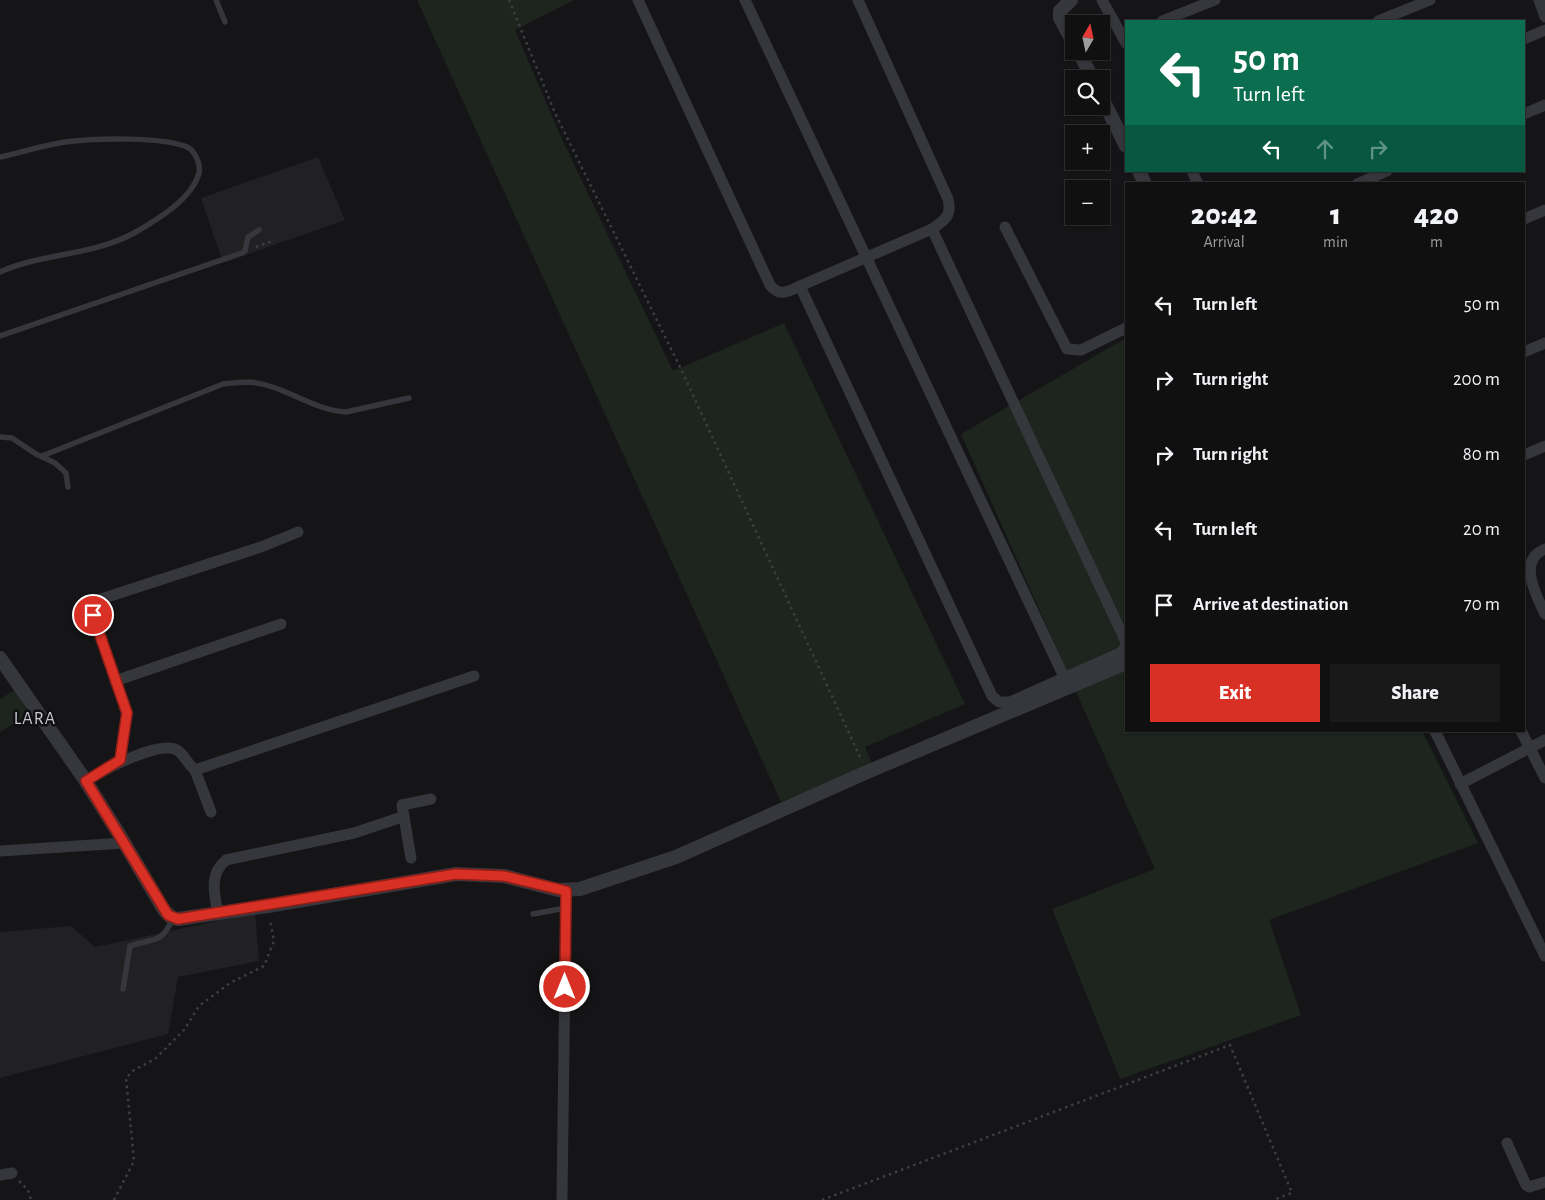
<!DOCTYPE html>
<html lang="en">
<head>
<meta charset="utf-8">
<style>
  :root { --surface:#101011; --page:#19191a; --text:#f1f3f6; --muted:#9c9d9f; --line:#303031; --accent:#d93025 }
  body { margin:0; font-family:"Alegreya Sans",sans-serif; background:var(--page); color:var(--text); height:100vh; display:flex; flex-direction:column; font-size:19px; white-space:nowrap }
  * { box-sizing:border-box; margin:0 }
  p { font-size:16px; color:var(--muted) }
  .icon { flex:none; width:28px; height:28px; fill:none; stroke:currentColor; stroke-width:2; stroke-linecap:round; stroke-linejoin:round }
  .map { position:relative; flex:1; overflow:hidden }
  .panel { position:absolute; left:1125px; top:182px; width:400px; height:550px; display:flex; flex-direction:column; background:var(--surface); border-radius:0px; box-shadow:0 1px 4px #0004,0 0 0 1px var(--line) }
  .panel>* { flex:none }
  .hud { position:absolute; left:1125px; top:20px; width:400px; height:152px; border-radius:0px; box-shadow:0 1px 4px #0004,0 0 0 1px var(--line); background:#0b6e4f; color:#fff; overflow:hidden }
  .needle { width:32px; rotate:9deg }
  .fabs { position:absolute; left:1065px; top:15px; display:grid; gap:10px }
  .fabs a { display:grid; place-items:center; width:45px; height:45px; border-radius:0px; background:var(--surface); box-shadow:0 1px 4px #0004,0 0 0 1px var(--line); font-size:25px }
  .pin { position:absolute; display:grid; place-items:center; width:42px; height:42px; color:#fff; margin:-21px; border:2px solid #fff; border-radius:50%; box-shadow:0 1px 5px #0007 }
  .me { position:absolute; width:55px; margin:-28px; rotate:0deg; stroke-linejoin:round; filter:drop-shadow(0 0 4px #0008) }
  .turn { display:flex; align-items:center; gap:18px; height:105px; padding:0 25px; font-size:22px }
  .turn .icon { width:65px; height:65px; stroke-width:2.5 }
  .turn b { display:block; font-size:35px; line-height:42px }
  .lanes { display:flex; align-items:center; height:48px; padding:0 25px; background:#0003; justify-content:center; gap:25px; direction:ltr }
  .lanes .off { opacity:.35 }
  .eta { display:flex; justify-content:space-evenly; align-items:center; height:85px; text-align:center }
  .eta b { font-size:30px; font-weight:800; line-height:35px }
  .button { display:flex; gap:10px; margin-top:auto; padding:10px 25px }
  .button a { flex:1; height:58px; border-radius:0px; background:var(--accent); color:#fff; font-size:20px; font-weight:800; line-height:58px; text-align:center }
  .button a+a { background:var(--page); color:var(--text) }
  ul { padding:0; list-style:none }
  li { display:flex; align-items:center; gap:15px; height:75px; padding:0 25px }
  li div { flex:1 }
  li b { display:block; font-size:19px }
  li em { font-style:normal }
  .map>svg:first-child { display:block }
  .built { fill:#212124 }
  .green { fill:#1d251e }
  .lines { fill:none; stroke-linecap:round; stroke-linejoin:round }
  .path { stroke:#3c3e43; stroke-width:2.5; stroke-dasharray:2.5 4; stroke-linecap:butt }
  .service { stroke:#36373c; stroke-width:5.5 }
  .minor { stroke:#36373c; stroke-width:11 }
  .tertiary { stroke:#36373c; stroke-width:14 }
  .route-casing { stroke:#8d1f18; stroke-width:12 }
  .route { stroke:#d93025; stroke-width:9 }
  .labels { text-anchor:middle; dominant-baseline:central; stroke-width:5; stroke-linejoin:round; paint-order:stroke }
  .quarter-label { font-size:18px; letter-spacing:1px; fill:#c8cad3; stroke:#101012 }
</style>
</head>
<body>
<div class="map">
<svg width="1545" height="1200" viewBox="0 0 1545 1200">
  <rect width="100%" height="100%" fill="#151517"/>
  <g class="built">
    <path d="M318,157L345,220L223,263L201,198Z"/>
    <path d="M255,913L259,961L178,977L168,1034L0,1078V932L71,926L95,947Z"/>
  </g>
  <g class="green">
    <path d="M417,0H574L515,30L561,137L673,371L784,323L965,704L865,747L872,764L781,802Z"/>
    <path d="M1126,338V731H1422L1478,843L1269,920L1301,1015L1120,1079L1052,909L1155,869L961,434Z"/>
    <path d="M15,690L29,714L0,732V699Z"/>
  </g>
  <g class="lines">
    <g class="path">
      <path d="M509,0L555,113L680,367L861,759"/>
      <path d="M256,247L275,240"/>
      <path d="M19,1181L28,1190L31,1200"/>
      <path d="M114,1200L134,1161L126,1078L134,1070L155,1059L184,1030L199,1006L230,983L264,966L274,941L270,920"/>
      <path d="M822,1200L1230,1045L1292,1193L1273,1200"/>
    </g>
    <g class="service">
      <path d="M216,0L225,22"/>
      <path d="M0,157C24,152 49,143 74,141C99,138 164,137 187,147C195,151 201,164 199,173C192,199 157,220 134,233C92,256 42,253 0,272"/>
      <path d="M0,336L242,253L245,251L248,237L259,230"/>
      <path d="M0,437L12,438L36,454L55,463L66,473L68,487"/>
      <path d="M42,456L223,384C232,383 241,382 250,382C284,385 312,410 346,412L409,398"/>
      <path d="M533,914L566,908"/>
      <path d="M123,989L130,946C152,938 163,944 172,919"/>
    </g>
    <g class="minor">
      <path d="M638,0L770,285C779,297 788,292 800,286L992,696L999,702H1010L1120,653L1125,648L1126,643"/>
      <path d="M745,0L1065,679"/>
      <path d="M858,0L948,199C952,216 945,220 932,229L1126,642"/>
      <path d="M1102,0L1126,43"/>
      <path d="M1539,0L1545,17"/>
      <path d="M1162,21L1215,0"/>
      <path d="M1378,21L1430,0"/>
      <path d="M1524,39L1545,30"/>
      <path d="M1524,114L1545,105"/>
      <path d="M1192,171L1198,184"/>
      <path d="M1357,184L1387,171"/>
      <path d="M1524,219L1545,210"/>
      <path d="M1005,227L1067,349L1081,350L1126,328"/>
      <path d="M800,286L932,229"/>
      <path d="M1524,352L1545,343"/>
      <path d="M1524,455L1545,446"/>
      <path d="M1545,549C1517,560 1536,595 1545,614"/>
      <path d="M115,681L281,624"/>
      <path d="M1435,731L1545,956"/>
      <path d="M1521,731L1545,778"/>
      <path d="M120,760L127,713L93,615L94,606L98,600L261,547L298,532"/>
      <path d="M195,770L211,812"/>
      <path d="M86,781C102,771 158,740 177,750C184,754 188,765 195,770L474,676"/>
      <path d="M1460,784L1545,740"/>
      <path d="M0,851L124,843"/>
      <path d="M411,858L402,805L431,799"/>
      <path d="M218,913C214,893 209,874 226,860L354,833L402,817"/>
      <path d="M1507,1143L1526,1185L1529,1187L1545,1182"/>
      <path d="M0,1175L12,1173"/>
      <path d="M562,1200L566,891"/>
    </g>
    <g class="tertiary">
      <path d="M1071,0L1060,11V18L1074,44"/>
      <path d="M1078,51L1093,79"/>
      <path d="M1101,96L1126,146"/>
      <path d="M1139,171L1145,184"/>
      <path d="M0,658L83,777L119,834L164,910L172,918L178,919L268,906L456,874L504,876L558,890L580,889L676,857L867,772L1126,663"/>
    </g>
  </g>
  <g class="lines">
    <defs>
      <path id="route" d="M93,615L127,713L120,760L86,781L168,915L178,919L456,874L504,876L566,891L565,987"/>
    </defs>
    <use href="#route" class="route-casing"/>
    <use href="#route" class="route"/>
  </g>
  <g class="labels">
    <g class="quarter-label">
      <text x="35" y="719">LARA</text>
    </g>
  </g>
</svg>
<div class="fabs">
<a><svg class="needle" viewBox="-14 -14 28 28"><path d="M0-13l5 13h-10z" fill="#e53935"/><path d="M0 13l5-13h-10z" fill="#9c9d9f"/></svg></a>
<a><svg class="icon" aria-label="search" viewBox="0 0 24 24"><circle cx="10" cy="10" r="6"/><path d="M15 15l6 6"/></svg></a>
<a>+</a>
<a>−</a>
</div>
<div class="pin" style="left:93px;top:615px;background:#d93025"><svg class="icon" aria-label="arrive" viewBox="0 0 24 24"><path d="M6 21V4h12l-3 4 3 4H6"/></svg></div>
<svg class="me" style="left:565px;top:987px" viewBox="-20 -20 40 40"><circle r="17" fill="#d93025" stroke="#fff" stroke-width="3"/><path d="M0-11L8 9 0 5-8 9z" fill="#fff"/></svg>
<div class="hud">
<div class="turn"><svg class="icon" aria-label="left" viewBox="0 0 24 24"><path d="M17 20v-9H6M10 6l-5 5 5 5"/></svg><div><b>50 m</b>Turn left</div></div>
<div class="lanes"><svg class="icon" aria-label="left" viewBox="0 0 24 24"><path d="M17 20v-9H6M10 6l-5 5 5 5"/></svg><svg class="icon off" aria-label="ahead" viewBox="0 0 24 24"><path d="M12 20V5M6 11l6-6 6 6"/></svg><svg class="icon off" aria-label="right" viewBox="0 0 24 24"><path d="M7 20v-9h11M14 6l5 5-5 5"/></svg></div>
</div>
<section class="panel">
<div class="eta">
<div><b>20:42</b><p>Arrival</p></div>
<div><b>1</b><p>min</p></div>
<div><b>420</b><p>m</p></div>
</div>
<ul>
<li><svg class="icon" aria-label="left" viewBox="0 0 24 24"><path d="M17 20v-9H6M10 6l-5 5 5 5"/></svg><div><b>Turn left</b></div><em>50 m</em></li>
<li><svg class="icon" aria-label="right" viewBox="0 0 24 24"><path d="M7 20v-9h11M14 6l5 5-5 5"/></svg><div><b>Turn right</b></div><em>200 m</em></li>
<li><svg class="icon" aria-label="right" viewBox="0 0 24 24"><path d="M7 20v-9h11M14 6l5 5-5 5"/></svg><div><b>Turn right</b></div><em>80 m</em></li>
<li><svg class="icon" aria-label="left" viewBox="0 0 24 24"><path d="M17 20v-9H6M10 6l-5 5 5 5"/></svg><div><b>Turn left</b></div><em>20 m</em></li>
<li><svg class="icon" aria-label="arrive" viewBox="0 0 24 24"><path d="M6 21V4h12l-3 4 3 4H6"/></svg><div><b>Arrive at destination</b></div><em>70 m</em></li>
</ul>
<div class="button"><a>Exit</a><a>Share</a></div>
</section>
</div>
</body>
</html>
